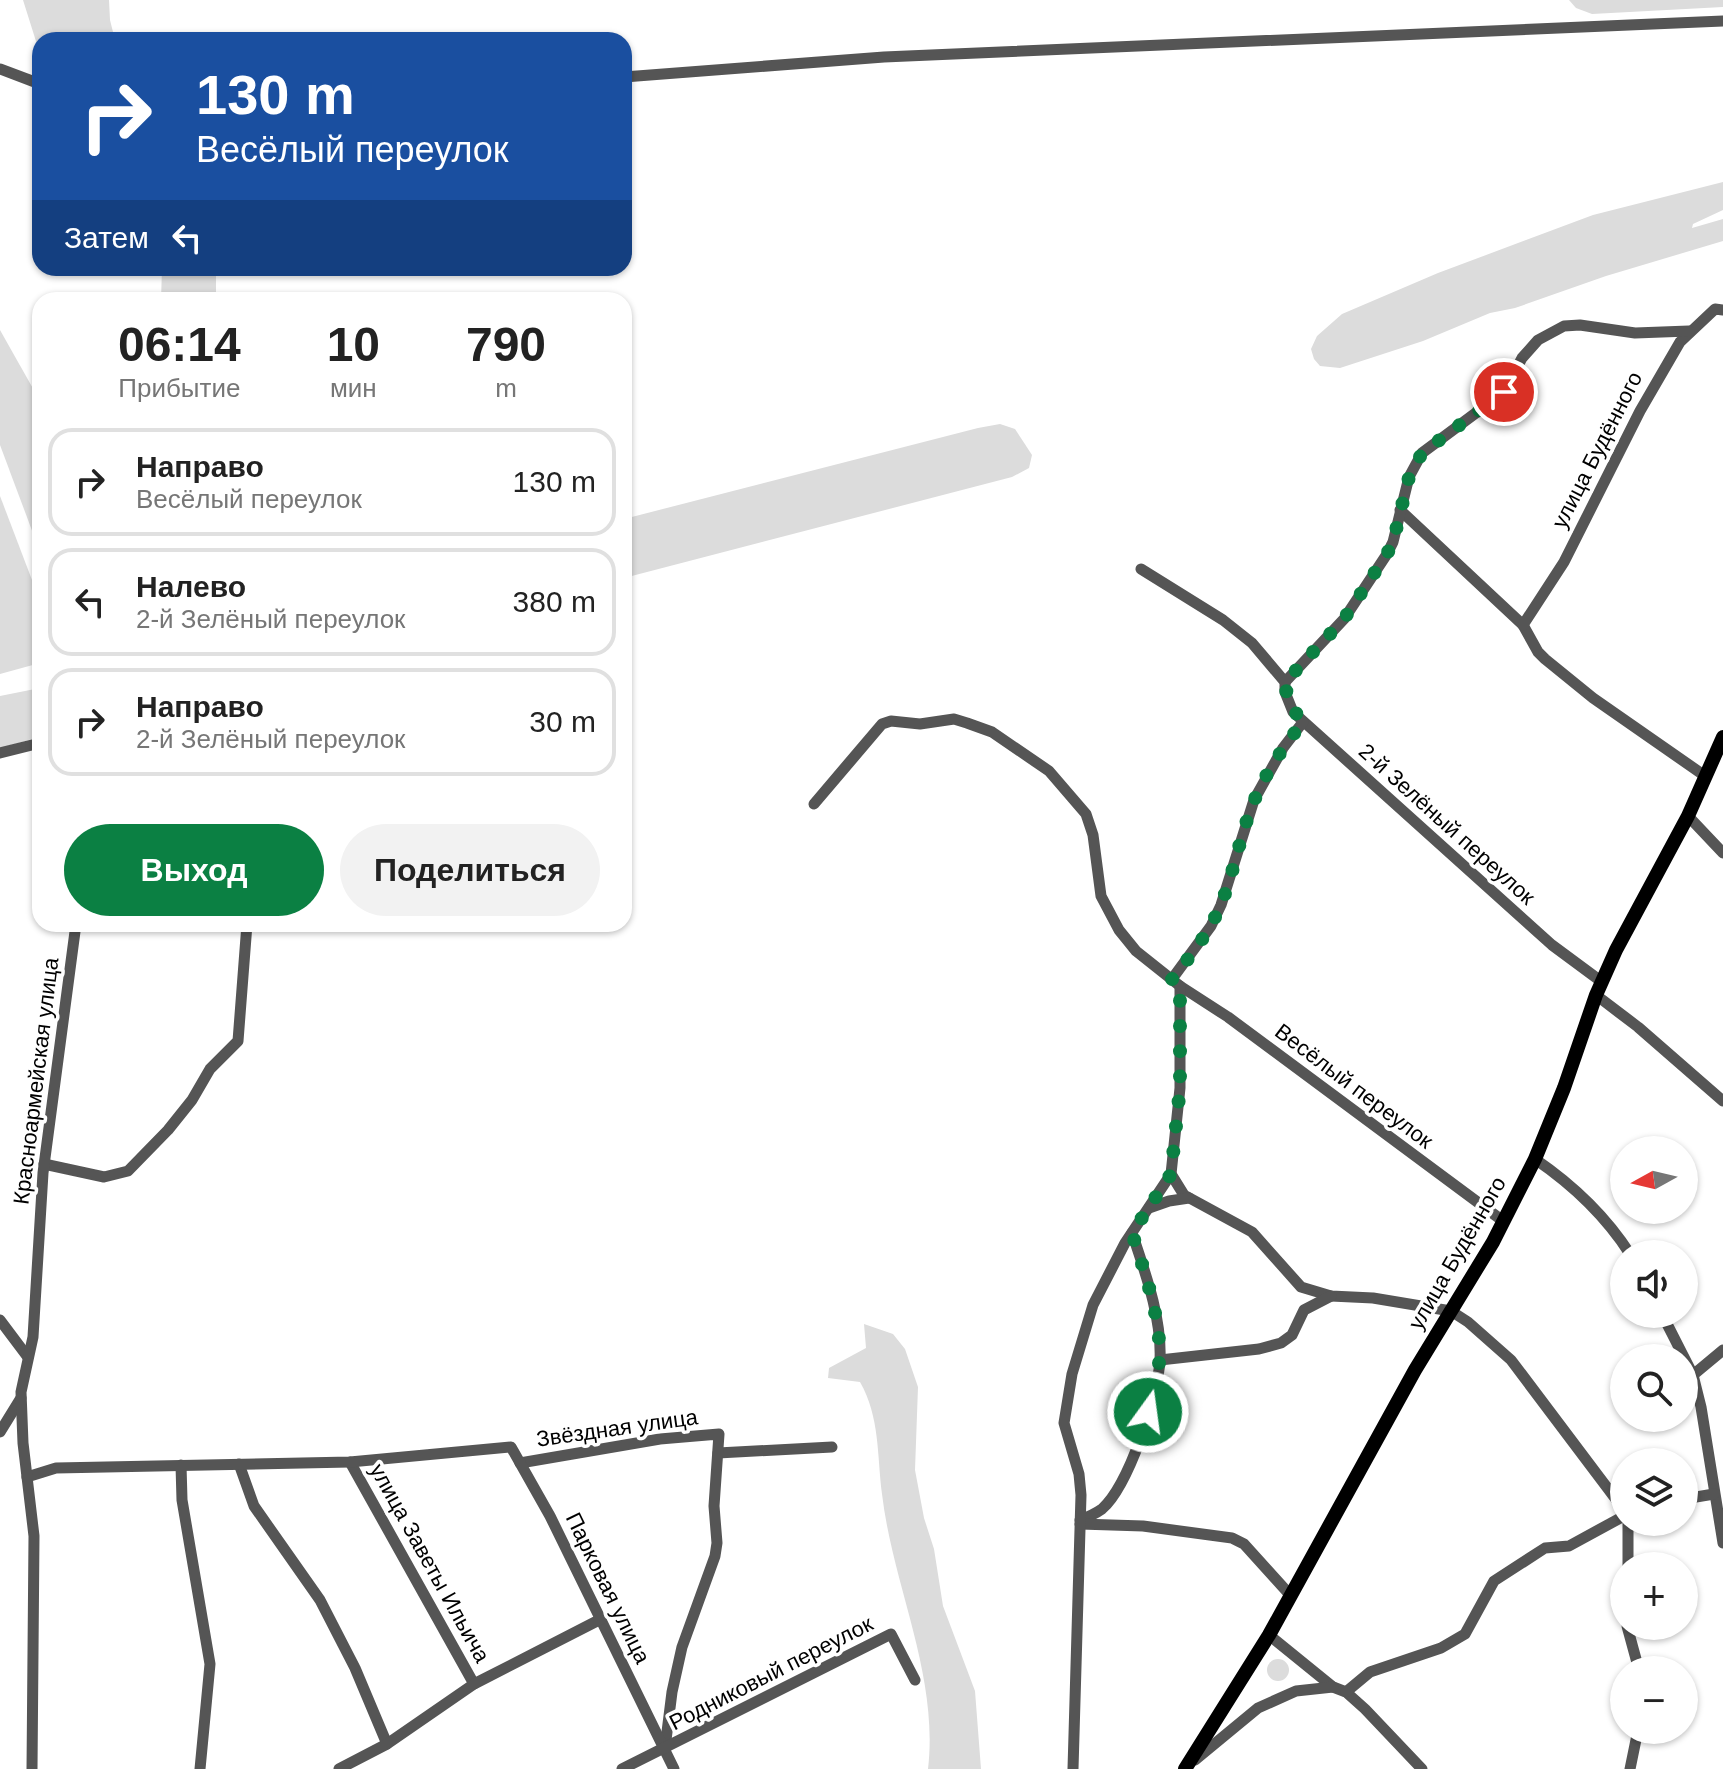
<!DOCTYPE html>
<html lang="ru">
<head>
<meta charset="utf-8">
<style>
  :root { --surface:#fff; --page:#f2f2f2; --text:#222; --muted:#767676; --line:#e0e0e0; --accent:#0b8043 }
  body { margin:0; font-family:Arial,sans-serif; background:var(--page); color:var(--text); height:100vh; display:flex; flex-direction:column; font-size:30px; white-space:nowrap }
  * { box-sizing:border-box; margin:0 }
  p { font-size:26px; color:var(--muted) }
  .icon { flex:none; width:44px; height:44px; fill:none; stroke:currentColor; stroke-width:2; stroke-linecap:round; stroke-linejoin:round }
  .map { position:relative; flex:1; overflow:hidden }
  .drawer { position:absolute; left:32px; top:292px; width:600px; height:640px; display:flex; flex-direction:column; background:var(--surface); border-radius:24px; box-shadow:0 2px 6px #0004 }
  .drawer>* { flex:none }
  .banner { position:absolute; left:32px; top:32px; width:600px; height:244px; border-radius:24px; box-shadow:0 2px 6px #0004; background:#1a4fa0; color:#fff; overflow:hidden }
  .needle { width:52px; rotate:262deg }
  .buttons { position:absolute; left:1610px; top:1136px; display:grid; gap:16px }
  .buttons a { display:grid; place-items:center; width:88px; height:88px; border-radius:50%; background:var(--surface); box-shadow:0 2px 6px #0004; font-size:40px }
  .pin { position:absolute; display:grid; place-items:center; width:68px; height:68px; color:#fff; margin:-34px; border:4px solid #fff; border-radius:50%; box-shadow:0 2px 8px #0007 }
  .me { position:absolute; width:88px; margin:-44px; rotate:14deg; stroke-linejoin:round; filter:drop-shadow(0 0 6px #0008) }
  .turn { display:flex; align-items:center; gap:28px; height:168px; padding:0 32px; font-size:36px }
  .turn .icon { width:104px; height:104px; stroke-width:2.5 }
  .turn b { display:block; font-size:56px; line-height:68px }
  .then { display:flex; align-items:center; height:76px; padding:0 32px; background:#0003; gap:16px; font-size:30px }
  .eta { display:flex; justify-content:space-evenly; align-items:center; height:136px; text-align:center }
  .eta b { font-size:48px; font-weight:600; line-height:56px }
  .action { display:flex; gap:16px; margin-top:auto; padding:16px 32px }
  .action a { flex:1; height:92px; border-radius:48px; background:var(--accent); color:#fff; font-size:32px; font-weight:600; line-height:92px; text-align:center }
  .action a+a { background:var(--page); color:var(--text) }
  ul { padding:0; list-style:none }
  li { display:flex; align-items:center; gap:24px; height:108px; margin:0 16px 12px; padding:0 16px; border:4px solid var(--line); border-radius:24px }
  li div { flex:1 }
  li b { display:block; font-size:30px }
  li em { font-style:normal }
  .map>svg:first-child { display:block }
  .green { fill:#dcdcdc }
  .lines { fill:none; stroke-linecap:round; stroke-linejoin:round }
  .minor { stroke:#555; stroke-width:11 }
  .major { stroke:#000; stroke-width:14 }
  .route { stroke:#0b8043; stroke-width:14; stroke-dasharray:0 25.2 }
  .labels { text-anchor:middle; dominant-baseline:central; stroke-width:7; stroke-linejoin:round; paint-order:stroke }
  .street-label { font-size:22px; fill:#000; stroke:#fff }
</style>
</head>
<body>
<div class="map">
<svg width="1723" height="1769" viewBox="0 0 1723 1769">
  <rect width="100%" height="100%" fill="#fff"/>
  <g class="green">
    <path d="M23,0H109L110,20L115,40H40V54Z"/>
    <path d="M1569,0H1723V7L1592,14L1576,8Z"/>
    <path d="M1723,182V210L1693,224L1692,228L1723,219V241L1606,276L1515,308L1490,313L1423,341L1340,368L1320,366L1314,359L1311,349L1317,336L1342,314L1438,273L1593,215Z"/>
    <path d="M162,268H216V300H161Z"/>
    <path d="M0,330L40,401V552L0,445Z"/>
    <path d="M1000,424L1015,429L1032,455L1029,468L1012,477L624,578V519L978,428Z"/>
    <path d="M0,496L40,601V663L0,674Z"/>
    <path d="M40,688V737L0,748V696Z"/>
    <path d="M864,1324L893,1334L905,1349L918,1387L915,1470L924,1518L934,1549L943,1606L975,1691L981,1769H928C939,1675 893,1587 882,1494C877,1455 880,1417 860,1382L828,1378L829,1368L866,1348Z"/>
    <circle cx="1278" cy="1670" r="11"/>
  </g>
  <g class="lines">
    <g class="minor">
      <path d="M0,69L40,84"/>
      <path d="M624,77L884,57L1723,21"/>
      <path d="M1400,510L1523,625L1538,652L1545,659L1593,698L1705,776"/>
      <path d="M1141,569L1223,620L1252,643L1285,682V692L1293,712L1552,945L1602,982"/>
      <path d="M1523,625L1564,562L1640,411L1680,342L1715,309L1723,310"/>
      <path d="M1285,682L1344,619L1387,554L1393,542L1409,477L1422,453L1504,392L1522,358L1538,340L1564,326L1580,325L1635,333L1689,331"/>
      <path d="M0,753L40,743"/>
      <path d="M814,804L882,724L891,721L920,724L954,719L967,723L992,732L1049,771L1086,814L1093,835L1101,896L1119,930L1136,951L1180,986L1228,1017L1503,1221"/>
      <path d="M1688,816L1723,853"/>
      <path d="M1172,979L1211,926L1221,905L1254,800L1283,748L1303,722"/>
      <path d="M1596,995L1638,1027L1723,1101"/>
      <path d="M1535,1159C1573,1185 1605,1215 1630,1254"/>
      <path d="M44,1164L104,1177L128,1171L168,1130L192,1100L210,1069L238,1041L247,924"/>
      <path d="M1171,1174L1184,1195L1252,1232L1301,1287L1331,1296L1373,1298L1451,1311L1468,1322L1511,1360L1624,1510"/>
      <path d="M1149,1208L1169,1201L1189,1198"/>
      <path d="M1662,1314L1693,1375L1701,1407L1723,1543"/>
      <path d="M0,1320L27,1356"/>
      <path d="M1160,1360L1259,1349L1281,1343L1292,1335L1304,1310L1331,1296"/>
      <path d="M1693,1375L1723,1350"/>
      <path d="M0,1432L21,1398"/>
      <path d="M718,1453L832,1447"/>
      <path d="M350,1462L474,1684"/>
      <path d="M520,1463L660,1439L719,1434L714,1506L717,1543L715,1556L682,1647L672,1692L665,1748"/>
      <path d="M239,1464L254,1506L320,1600L355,1668L387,1744"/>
      <path d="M181,1465L182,1500L210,1664L200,1769"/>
      <path d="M27,1477L56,1468L350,1462L511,1447L550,1516L674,1769"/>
      <path d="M1684,1499L1714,1494"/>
      <path d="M1080,1520C1088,1517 1095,1514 1102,1509C1129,1485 1158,1396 1160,1360C1162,1318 1145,1272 1132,1233"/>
      <path d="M1628,1522V1566"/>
      <path d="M1080,1524L1143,1526L1232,1538L1244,1544L1291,1596"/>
      <path d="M1627,1626L1639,1670"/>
      <path d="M1269,1635L1333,1687L1346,1692L1365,1709L1422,1769"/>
      <path d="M1346,1692L1370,1672L1441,1648L1465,1634L1494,1581L1545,1548L1569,1546L1624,1516"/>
      <path d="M1195,1760L1258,1708L1296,1691L1333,1687"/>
      <path d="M32,1769L34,1536L23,1443L21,1392L33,1337L43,1173L76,924"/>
      <path d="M339,1769L387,1744L474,1684L601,1619"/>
      <path d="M622,1769L891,1634L915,1680"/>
      <path d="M1073,1769L1081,1495L1079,1474L1064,1423L1072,1374L1093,1305L1125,1243L1171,1174L1180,1088V986"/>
      <path d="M1630,1769L1638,1730"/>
    </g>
    <path class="major" d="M1185,1769L1269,1635L1415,1370L1493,1242L1535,1159L1564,1088L1596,995L1616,950L1688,816L1723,737"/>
  </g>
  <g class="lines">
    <path class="route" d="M1148,1412C1153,1396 1158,1380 1159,1363C1163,1324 1144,1270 1132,1233L1171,1174L1180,1088V986L1172,979C1190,957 1208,934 1220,907C1234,873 1240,835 1254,801C1266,772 1284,746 1303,722L1288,703L1285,682L1344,619L1387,554L1393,542L1409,477L1422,453L1504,392"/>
  </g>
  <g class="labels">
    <g class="street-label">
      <text transform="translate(1597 450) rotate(-63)">улица Будённого</text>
      <text transform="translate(1447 824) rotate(42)">2-й Зелёный переулок</text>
      <text transform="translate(36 1081) rotate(-83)">Красноармейская улица</text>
      <text transform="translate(1354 1086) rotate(37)">Весёлый переулок</text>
      <text transform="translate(1457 1253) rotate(-60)">улица Будённого</text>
      <text transform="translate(617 1428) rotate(-8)">Звёздная улица</text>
      <text transform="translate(430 1563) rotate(61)">улица Заветы Ильича</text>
      <text transform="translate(608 1588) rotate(64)">Парковая улица</text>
      <text transform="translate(771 1673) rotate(-27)">Родниковый переулок</text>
    </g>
  </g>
</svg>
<div class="buttons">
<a><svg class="needle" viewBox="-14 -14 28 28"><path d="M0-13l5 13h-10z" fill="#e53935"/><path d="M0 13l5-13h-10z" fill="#767676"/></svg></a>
<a><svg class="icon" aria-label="sound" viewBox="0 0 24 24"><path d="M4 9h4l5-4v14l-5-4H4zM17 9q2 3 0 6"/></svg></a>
<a><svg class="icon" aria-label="search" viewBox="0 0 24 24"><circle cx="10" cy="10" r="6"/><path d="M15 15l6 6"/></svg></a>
<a><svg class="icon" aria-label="layers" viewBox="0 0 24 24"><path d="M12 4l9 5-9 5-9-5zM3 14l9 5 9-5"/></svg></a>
<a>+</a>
<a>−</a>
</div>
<div class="pin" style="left:1504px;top:392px;background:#d93025"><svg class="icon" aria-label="arrive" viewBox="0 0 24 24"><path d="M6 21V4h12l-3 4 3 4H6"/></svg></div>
<svg class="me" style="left:1148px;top:1412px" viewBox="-20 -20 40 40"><circle r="17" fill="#0b8043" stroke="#fff" stroke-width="3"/><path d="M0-11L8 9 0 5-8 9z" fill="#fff"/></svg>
<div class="banner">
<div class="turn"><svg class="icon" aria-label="right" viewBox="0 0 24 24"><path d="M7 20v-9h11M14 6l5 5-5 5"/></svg><div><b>130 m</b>Весёлый переулок</div></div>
<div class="then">Затем<svg class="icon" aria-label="left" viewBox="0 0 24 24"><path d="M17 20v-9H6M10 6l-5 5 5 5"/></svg></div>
</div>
<section class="drawer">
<div class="eta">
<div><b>06:14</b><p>Прибытие</p></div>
<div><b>10</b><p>мин</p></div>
<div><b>790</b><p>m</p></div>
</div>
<ul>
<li><svg class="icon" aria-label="right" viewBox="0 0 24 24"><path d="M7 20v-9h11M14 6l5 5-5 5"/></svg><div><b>Направо</b><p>Весёлый переулок</p></div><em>130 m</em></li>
<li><svg class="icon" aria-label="left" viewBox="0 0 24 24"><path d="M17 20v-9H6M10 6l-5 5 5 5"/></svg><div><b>Налево</b><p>2-й Зелёный переулок</p></div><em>380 m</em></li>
<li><svg class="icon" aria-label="right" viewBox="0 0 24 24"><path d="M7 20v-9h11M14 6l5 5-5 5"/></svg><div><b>Направо</b><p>2-й Зелёный переулок</p></div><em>30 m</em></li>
</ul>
<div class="action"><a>Выход</a><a>Поделиться</a></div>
</section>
</div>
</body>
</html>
